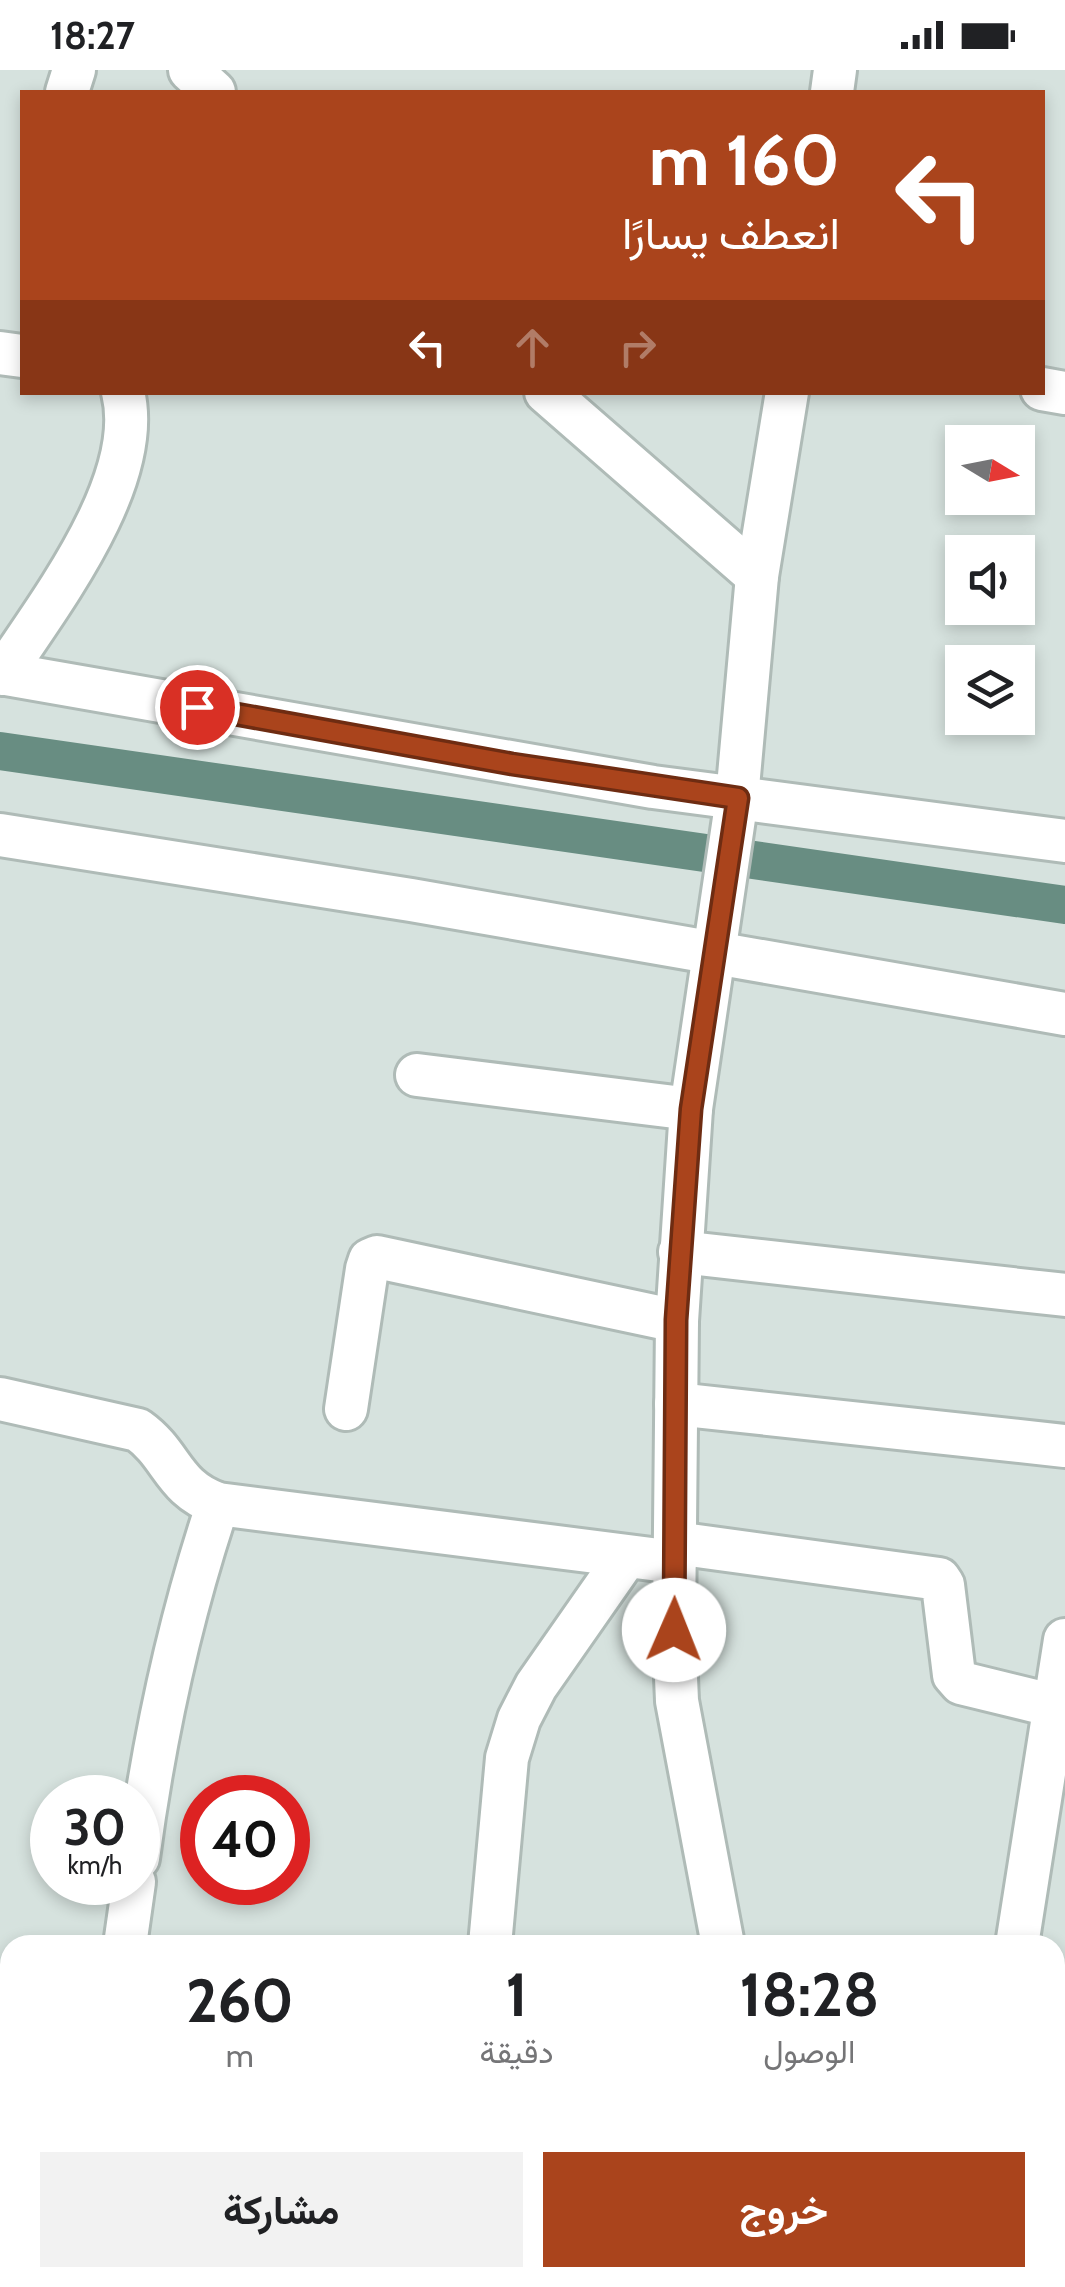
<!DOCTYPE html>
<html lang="ar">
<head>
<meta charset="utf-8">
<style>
  :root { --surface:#fff; --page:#f2f2f2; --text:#202124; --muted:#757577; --accent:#aa441c }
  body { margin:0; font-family:Cabin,Vazirmatn,sans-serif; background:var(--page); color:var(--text); direction:rtl; height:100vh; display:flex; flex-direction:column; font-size:38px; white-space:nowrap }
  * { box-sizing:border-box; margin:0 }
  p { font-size:32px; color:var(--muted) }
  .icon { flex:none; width:55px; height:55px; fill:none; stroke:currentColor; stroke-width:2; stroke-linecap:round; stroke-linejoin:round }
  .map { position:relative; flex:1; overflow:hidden; direction:ltr }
  .panel { position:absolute; left:0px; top:1865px; width:1065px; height:352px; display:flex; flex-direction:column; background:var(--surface); border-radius:30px 30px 0 0; box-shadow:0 5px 15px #0003; direction:rtl }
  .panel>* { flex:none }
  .top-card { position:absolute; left:20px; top:20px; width:1025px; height:305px; border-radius:0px; box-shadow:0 5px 15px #0003; direction:rtl; background:#aa441c; color:#fff; overflow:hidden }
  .needle { width:65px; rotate:100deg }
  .tools { position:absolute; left:945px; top:355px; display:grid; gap:20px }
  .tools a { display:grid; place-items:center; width:90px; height:90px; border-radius:0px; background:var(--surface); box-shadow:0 5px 15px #0003; font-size:50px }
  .speed { position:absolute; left:30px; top:1705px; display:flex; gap:20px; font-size:50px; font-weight:700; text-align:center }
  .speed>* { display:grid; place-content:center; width:130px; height:130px; border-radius:50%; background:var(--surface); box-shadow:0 5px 15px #0003; line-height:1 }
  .speed small { font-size:25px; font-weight:400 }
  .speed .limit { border:15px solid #d22; background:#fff; color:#111 }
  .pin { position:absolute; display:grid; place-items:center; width:85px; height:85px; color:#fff; margin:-42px; border:5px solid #fff; border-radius:50%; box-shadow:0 2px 10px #0007 }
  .me { position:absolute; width:110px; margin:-55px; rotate:1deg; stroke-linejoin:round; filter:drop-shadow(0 0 8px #0008) }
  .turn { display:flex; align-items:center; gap:35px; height:210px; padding:0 40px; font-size:45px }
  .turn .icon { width:130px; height:130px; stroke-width:2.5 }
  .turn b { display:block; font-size:70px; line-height:85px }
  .lanes { display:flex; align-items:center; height:95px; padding:0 40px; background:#0003; justify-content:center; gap:50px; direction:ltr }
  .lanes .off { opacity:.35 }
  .eta { display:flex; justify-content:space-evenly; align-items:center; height:170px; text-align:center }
  .eta b { font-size:60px; font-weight:700; line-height:70px }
  .action { display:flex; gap:20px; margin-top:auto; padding:20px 40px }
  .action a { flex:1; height:115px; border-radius:0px; background:var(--accent); color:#fff; font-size:40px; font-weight:700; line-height:115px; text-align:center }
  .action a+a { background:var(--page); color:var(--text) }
  .status { display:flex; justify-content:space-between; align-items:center; height:70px; padding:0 50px; background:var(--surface); direction:ltr }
  .status svg { height:28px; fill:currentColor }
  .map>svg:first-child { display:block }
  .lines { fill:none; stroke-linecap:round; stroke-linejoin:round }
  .canal { stroke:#688d82; stroke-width:38 }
  .minor-casing { stroke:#afbbb7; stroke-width:48 }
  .highway-casing { stroke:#afbbb7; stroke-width:60 }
  .minor { stroke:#fff; stroke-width:42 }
  .highway { stroke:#fff; stroke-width:55 }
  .route-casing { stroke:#6e2c12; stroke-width:25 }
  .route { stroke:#aa441c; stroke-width:18 }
</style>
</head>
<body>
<div class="status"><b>18:27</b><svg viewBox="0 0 49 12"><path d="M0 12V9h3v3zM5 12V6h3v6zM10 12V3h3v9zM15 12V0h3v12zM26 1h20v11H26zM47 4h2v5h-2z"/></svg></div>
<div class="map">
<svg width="1065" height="2217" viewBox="0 0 1065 2217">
  <rect width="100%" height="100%" fill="#d6e2de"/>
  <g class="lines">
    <path class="canal" d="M0,681L1065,835"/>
    <defs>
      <g id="minor">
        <path d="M190,0L214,22"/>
        <path d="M67,22L74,0"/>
        <path d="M832,22L835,0"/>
        <path d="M0,283L22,286"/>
        <path d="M1042,319L1065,323"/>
        <path d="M546,322L757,506"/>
        <path d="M0,603L653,717L1065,771"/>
        <path d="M3,604C49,534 145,411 123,322"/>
        <path d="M0,765L411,830L1065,944"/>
        <path d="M417,1005L691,1039"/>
        <path d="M680,1182L1065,1225"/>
        <path d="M0,1329L138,1360C173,1385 172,1418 218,1434L675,1492"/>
        <path d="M676,1334L1065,1376"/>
        <path d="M346,1339L367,1199L370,1190L377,1187L677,1251"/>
        <path d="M675,1473L939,1509L943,1515L954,1605L961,1613L1055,1636"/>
        <path d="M138,1788C154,1668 179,1550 218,1434"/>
        <path d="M125,1875L134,1812"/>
        <path d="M490,1875L507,1688L519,1649L536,1616L626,1487"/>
        <path d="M723,1875L677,1631L674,1560L677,1251L691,1039L737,728L757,506L787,322"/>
        <path d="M1017,1875L1065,1570"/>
        <path d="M1055,2140L1065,2141"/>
        <path d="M0,2169L10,2151"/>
        <path d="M815,2208L818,2217"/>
        <path d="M470,2217V2208"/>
      </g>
      <g id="highway">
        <path d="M0,2200L10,2202"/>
        <path d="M47,2208L109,2217"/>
      </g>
    </defs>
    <use href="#minor" class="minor-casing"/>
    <use href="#highway" class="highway-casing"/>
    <use href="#minor" class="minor"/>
    <use href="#highway" class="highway"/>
  </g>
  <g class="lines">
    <defs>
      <path id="route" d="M197,637L512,694L738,728L691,1039L676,1250L674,1560"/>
    </defs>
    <use href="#route" class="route-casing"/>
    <use href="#route" class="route"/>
  </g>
</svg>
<div class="tools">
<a><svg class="needle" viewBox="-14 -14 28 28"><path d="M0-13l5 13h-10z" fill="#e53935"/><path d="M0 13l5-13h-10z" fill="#757577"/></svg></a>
<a><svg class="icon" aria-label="sound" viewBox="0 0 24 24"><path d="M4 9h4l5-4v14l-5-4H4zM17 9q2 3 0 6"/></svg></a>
<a><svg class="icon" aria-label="layers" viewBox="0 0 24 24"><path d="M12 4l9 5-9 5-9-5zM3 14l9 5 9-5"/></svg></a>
</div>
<div class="speed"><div>30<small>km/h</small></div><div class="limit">40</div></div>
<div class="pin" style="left:197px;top:637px;background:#d93025"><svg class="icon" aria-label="arrive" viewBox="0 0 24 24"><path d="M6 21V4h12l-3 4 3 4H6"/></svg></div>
<svg class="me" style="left:674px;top:1560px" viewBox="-20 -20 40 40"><circle r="19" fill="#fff"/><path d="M0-13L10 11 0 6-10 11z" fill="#aa441c"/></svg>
<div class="top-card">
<div class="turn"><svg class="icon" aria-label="left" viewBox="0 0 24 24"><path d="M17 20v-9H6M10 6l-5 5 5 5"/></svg><div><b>160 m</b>انعطف يسارًا</div></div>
<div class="lanes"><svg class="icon" aria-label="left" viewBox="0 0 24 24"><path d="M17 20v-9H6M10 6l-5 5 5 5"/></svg><svg class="icon off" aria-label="ahead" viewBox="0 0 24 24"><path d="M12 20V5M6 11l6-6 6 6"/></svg><svg class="icon off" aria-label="right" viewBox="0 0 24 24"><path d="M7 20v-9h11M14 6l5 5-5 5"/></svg></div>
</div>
<section class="panel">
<div class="eta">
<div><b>18:28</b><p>الوصول</p></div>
<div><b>1</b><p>دقيقة</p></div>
<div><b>260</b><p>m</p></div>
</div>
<div class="action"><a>خروج</a><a>مشاركة</a></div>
</section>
</div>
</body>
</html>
